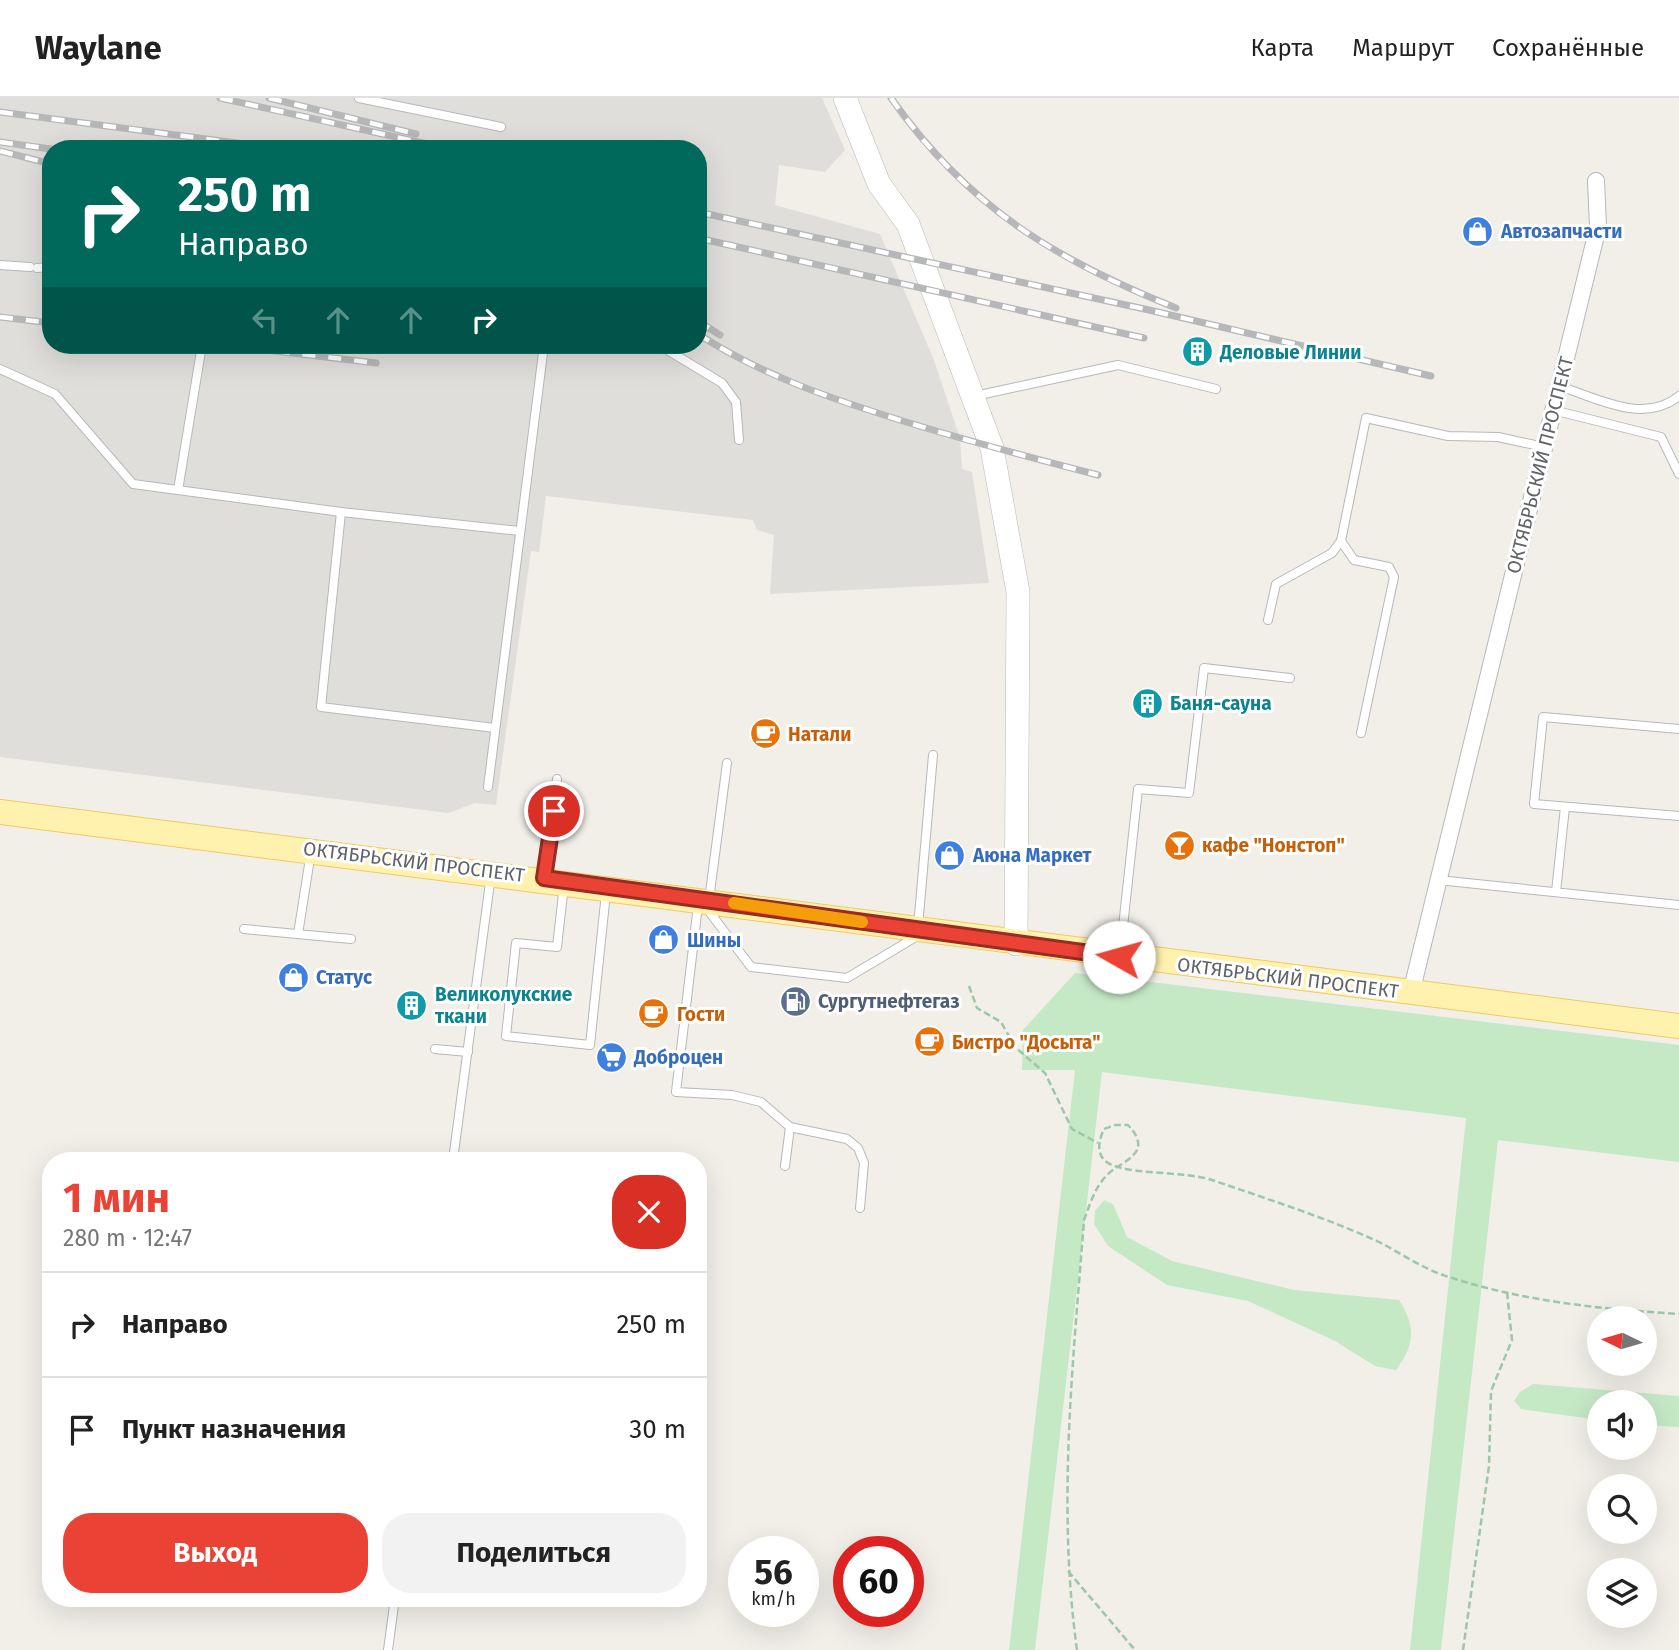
<!DOCTYPE html>
<html lang="ru">
<head>
<meta charset="utf-8">
<style>
  :root { --surface:#fff; --page:#f2f2f2; --text:#222; --muted:#767676; --line:#e0e0e0; --accent:#ea4335 }
  body { margin:0; font-family:"Fira Sans",sans-serif; background:var(--page); color:var(--text); height:100vh; display:flex; flex-direction:column; font-size:26px; white-space:nowrap }
  * { box-sizing:border-box; margin:0 }
  p { font-size:23px; color:var(--muted) }
  .icon { flex:none; width:38px; height:38px; fill:none; stroke:currentColor; stroke-width:2; stroke-linecap:round; stroke-linejoin:round }
  .map { position:relative; flex:1; overflow:hidden }
  .drawer { position:absolute; left:42px; top:1054px; width:665px; height:455px; display:flex; flex-direction:column; background:var(--surface); border-radius:28px; box-shadow:0 7px 28px #0002 }
  .drawer>* { flex:none }
  .top-card { position:absolute; left:42px; top:42px; width:665px; height:214px; border-radius:28px; box-shadow:0 7px 28px #0002; background:#00695c; color:#fff; overflow:hidden }
  .needle { width:46px; rotate:275deg }
  .controls { position:absolute; left:1587px; top:1208px; display:grid; gap:14px }
  .controls a { display:grid; place-items:center; width:70px; height:70px; border-radius:50%; background:var(--surface); box-shadow:0 7px 28px #0002; font-size:35px }
  .speed { position:absolute; left:728px; top:1438px; display:flex; gap:14px; font-size:35px; font-weight:700; text-align:center }
  .speed>* { display:grid; place-content:center; width:91px; height:91px; border-radius:50%; background:var(--surface); box-shadow:0 7px 28px #0002; line-height:1 }
  .speed small { font-size:18px; font-weight:400 }
  .speed .limit { border:10px solid #d22; background:#fff; color:#111 }
  .pin { position:absolute; display:grid; place-items:center; width:60px; height:60px; color:#fff; margin:-30px; border:4px solid #fff; border-radius:50%; box-shadow:0 2px 7px #0007 }
  .me { position:absolute; width:77px; margin:-38px; rotate:277deg; stroke-linejoin:round; filter:drop-shadow(0 0 5px #0008) }
  .turn { display:flex; align-items:center; gap:24px; height:147px; padding:0 21px; font-size:32px }
  .turn .icon { width:91px; height:91px; stroke-width:2.5 }
  .turn b { display:block; font-size:49px; line-height:60px }
  .lanes { display:flex; align-items:center; height:66px; padding:0 21px; background:#0003; justify-content:center; gap:35px; direction:ltr }
  .lanes .off { opacity:.35 }
  .round { display:grid; place-items:center; flex:none; width:74px; height:74px; border-radius:28px; background:var(--page) }
  .summary { display:flex; align-items:center; justify-content:space-between; height:119px; padding:0 21px }
  h1 { font-size:42px; font-weight:700; line-height:52px; color:var(--accent) }
  .action { display:flex; gap:14px; margin-top:auto; padding:14px 21px }
  .action a { flex:1; height:80px; border-radius:28px; background:var(--accent); color:#fff; font-size:28px; font-weight:700; line-height:80px; text-align:center }
  .action a+a { background:var(--page); color:var(--text) }
  ul { padding:0; list-style:none }
  li { display:flex; align-items:center; gap:21px; height:105px; padding:0 21px; border-top:2px solid var(--line) }
  li div { flex:1 }
  li b { display:block; font-size:26px }
  li em { font-style:normal }
  header { display:flex; align-items:center; gap:42px; box-sizing:border-box; height:98px; padding:0 35px; background:var(--surface); border-bottom:2px solid var(--line) }
  header strong { font-size:33px }
  nav { display:flex; gap:38px; margin-inline-start:auto; font-size:24px }
  .map>svg:first-child { display:block }
  .industrial { fill:#e0deda; fill-rule:evenodd }
  .green { fill:#c5e8c5 }
  .lines { fill:none; stroke-linecap:round; stroke-linejoin:round }
  .lane-casing { stroke:#b5b8bc; stroke-width:10 }
  .street-casing { stroke:#b5b8bc; stroke-width:18 }
  .secondary-casing { stroke:#b6babf; stroke-width:24 }
  .primary-casing { stroke:#f2c960; stroke-width:26 }
  .path { stroke:#9cc7a9; stroke-width:2.5; stroke-dasharray:7 3.5; stroke-linecap:butt }
  .lane { stroke:#fff; stroke-width:8 }
  .street { stroke:#fff; stroke-width:16 }
  .secondary { stroke:#fff; stroke-width:23 }
  .primary { stroke:#fff2af; stroke-width:24 }
  .rail-casing { stroke:#b6b7b8; stroke-width:7 }
  .rail { stroke:#fff; stroke-width:4.5; stroke-dasharray:13; stroke-linecap:butt }
  .route-casing { stroke:#982c22; stroke-width:18 }
  .route { stroke:#ea4335; stroke-width:12 }
  .slow { stroke:#f59e0b; stroke-width:12 }
  .labels { text-anchor:middle; dominant-baseline:central; stroke-width:6; stroke-linejoin:round; paint-order:stroke }
  .shop-label { font-size:19px; font-weight:bold; fill:#366cbe; stroke:#fff; text-anchor:start }
  .culture-label { font-size:19px; font-weight:bold; fill:#0d838f; stroke:#fff; text-anchor:start }
  .street-label { font-size:19px; fill:#5f6368; stroke:#fff }
  .food-label { font-size:19px; font-weight:bold; fill:#c56008; stroke:#fff; text-anchor:start }
  .service-label { font-size:19px; font-weight:bold; fill:#4e5e75; stroke:#fff; text-anchor:start }
</style>
</head>
<body>
<header>
<strong>Waylane</strong>
<nav><a>Карта</a><a>Маршрут</a><a>Сохранённые</a></nav>
</header>
<div class="map">
<svg width="1679" height="1552" viewBox="0 0 1679 1552">
  <rect width="100%" height="100%" fill="#f1efe8"/>
  <path class="industrial" d="M0,0H822L845,52L825,74L779,67L775,107L880,136L934,262L960,340L962,371L972,374L989,485L770,496L774,437L757,432L753,422L546,398L539,454L531,453L496,707L475,705L448,715L0,659ZM51,51H698V247H51Z"/>
  <g class="green">
    <path d="M1075,875L1679,947V1064L1498,1042L1441,1552H1410L1466,1020L1102,974L1035,1552H1009L1075,972H1022L1023,932Z"/>
    <path d="M1104,1102L1113,1106L1127,1139L1172,1163L1294,1192L1399,1202C1416,1228 1415,1247 1396,1272L1375,1268L1335,1243L1248,1203L1167,1187L1108,1148L1094,1126L1095,1113Z"/>
    <path d="M1533,1286L1679,1298V1329L1645,1327V1304H1600L1599,1322L1521,1311L1514,1303L1520,1294Z"/>
  </g>
  <g class="lines">
    <defs>
      <g id="lane">
        <path d="M359,0L501,29"/>
        <path d="M0,167L30,169"/>
        <path d="M37,170L51,169"/>
        <path d="M659,247L722,285L736,304L739,342"/>
        <path d="M0,271L55,296L133,386L341,414L520,433"/>
        <path d="M1559,288C1597,300 1644,327 1679,298"/>
        <path d="M975,298L1118,267L1216,291"/>
        <path d="M1553,312L1661,339L1679,376"/>
        <path d="M178,392L202,247"/>
        <path d="M341,414L321,609L495,630"/>
        <path d="M1268,522L1276,486L1332,455L1341,443"/>
        <path d="M1679,631L1543,619L1534,706L1679,718"/>
        <path d="M1361,635L1394,479L1389,469L1354,462L1341,443L1366,320L1448,338L1498,339L1544,349"/>
        <path d="M488,689L544,247"/>
        <path d="M544,780L557,681"/>
        <path d="M1438,782L1679,807"/>
        <path d="M564,787L557,849L516,845L506,938L590,947L606,795"/>
        <path d="M1556,794L1565,709"/>
        <path d="M709,802L727,665"/>
        <path d="M698,807L676,994L732,997L761,1004L790,1029L847,1041L858,1050L864,1065L860,1110"/>
        <path d="M705,808L751,869L847,880L919,837"/>
        <path d="M918,829L933,657"/>
        <path d="M244,831L351,841"/>
        <path d="M298,836L311,754"/>
        <path d="M1120,856L1138,691L1189,695L1204,570L1290,580"/>
        <path d="M435,951L468,954"/>
        <path d="M453,1062L491,777"/>
        <path d="M785,1068L790,1029"/>
        <path d="M388,1552L395,1500"/>
      </g>
      <path id="street" d="M1411,895L1598,129L1596,83"/>
      <path id="secondary" d="M845,0L879,86L908,126L992,350L1018,494L1016,846"/>
      <path id="primary" d="M0,714C560,782 1119,859 1679,928"/>
    </defs>
    <use href="#lane" class="lane-casing"/>
    <use href="#street" class="street-casing"/>
    <use href="#secondary" class="secondary-casing"/>
    <use href="#primary" class="primary-casing"/>
    <g class="path">
      <path d="M969,888L977,910L1001,924L1015,949L1045,975L1072,1031L1098,1045"/>
      <path d="M1068,1473L1135,1552"/>
      <path d="M1077,1552C1057,1408 1073,1266 1084,1122C1090,1106 1095,1089 1107,1077C1122,1062 1155,1056 1128,1027H1115L1104,1031C1098,1044 1095,1060 1112,1067C1136,1077 1184,1073 1212,1082C1267,1101 1324,1119 1377,1143C1399,1154 1420,1169 1443,1177C1519,1203 1600,1211 1679,1216"/>
      <path d="M1463,1552L1489,1368L1491,1293L1512,1242L1507,1194"/>
    </g>
    <use href="#lane" class="lane"/>
    <use href="#street" class="street"/>
    <use href="#secondary" class="secondary"/>
    <use href="#primary" class="primary"/>
    <defs>
      <g id="rail">
        <path d="M220,0L450,51"/>
        <path d="M269,0L416,36"/>
        <path d="M891,0C968,109 1054,161 1176,210"/>
        <path d="M0,14L283,51"/>
        <path d="M0,44L51,51"/>
        <path d="M0,53L51,66"/>
        <path d="M698,114L1149,212L1431,278"/>
        <path d="M698,140L1144,240"/>
        <path d="M0,219L51,225"/>
        <path d="M698,223L720,237"/>
        <path d="M698,236C761,277 832,301 903,323C968,343 1032,360 1098,377"/>
        <path d="M225,247L376,265"/>
      </g>
    </defs>
    <use href="#rail" class="rail-casing"/>
    <use href="#rail" class="rail"/>
  </g>
  <g class="lines">
    <defs>
      <path id="route" d="M554,713L544,780L1119,859"/>
    </defs>
    <use href="#route" class="route-casing"/>
    <use href="#route" class="route"/>
    <path class="slow" d="M734,805L862,824"/>
  </g>
  <defs>
    <symbol id="shop-disc" viewBox="-11 -11 22 22"><circle r="9.5" fill="#3f7fe0" stroke="#fff"/><path d="M-5-2.5h2.3a2.7 3.5 0 0 1 5.4 0H5L5.5 6h-11ZM-1.5-2.5h3a1.5 2.3 0 0 0-3 0Z" fill="#fff"/></symbol>
    <symbol id="building-disc" viewBox="-11 -11 22 22"><circle r="9.5" fill="#0f9aa8" stroke="#fff"/><path d="M-4-6H4V6H1V3H-1V6H-4ZM-2.5-4.3h1.7v1.8h-1.7ZM.8-4.3h1.7v1.8H.8ZM-2.5-1h1.7V.8h-1.7ZM.8-1h1.7V.8H.8Z" fill="#fff"/></symbol>
    <symbol id="cafe-disc" viewBox="-11 -11 22 22"><circle r="9.5" fill="#e8710a" stroke="#fff"/><path d="M-5.5-4.5H6V0H3Q3 3.5 0 3.5H-2.5Q-5.5 3.5-5.5 0ZM3-3.2v2h1.7v-2ZM-6 4.5H4V6H-6Z" fill="#fff"/></symbol>
    <symbol id="bar-disc" viewBox="-11 -11 22 22"><circle r="9.5" fill="#e8710a" stroke="#fff"/><path d="M-6-5H6L.8 .8V4.5H3.5V6h-7V4.5H-.8V.8Z" fill="#fff"/></symbol>
    <symbol id="fuel-disc" viewBox="-11 -11 22 22"><circle r="9.5" fill="#5c6f8a" stroke="#fff"/><path d="M-5.5-6h7V0h2V4h1.3V-2.5L3-4.5l.8-.8L6-3V5H2.5V1h-1V6h-7ZM-4.2-4.7v3.2H.2V-4.7Z" fill="#fff"/></symbol>
    <symbol id="supermarket-disc" viewBox="-11 -11 22 22"><circle r="9.5" fill="#3f7fe0" stroke="#fff"/><path d="M-6-5.5h2.5l.6 2H6L4.5 2H-2.5L-4.4-4H-6ZM-1.5 3.2a1.3 1.3 0 1 0 .1 0ZM3 3.2a1.3 1.3 0 1 0 .1 0Z" fill="#fff"/></symbol>
  </defs>
  <g fill-rule="evenodd">
    <use href="#shop-disc" x="1460" y="116" width="35" height="35"/>
    <use href="#building-disc" x="1180" y="236" width="35" height="35"/>
    <use href="#building-disc" x="1130" y="588" width="35" height="35"/>
    <use href="#cafe-disc" x="748" y="618" width="35" height="35"/>
    <use href="#bar-disc" x="1162" y="730" width="35" height="35"/>
    <use href="#shop-disc" x="932" y="740" width="35" height="35"/>
    <use href="#shop-disc" x="646" y="824" width="35" height="35"/>
    <use href="#shop-disc" x="276" y="862" width="35" height="35"/>
    <use href="#fuel-disc" x="778" y="886" width="35" height="35"/>
    <use href="#building-disc" x="394" y="890" width="35" height="35"/>
    <use href="#cafe-disc" x="636" y="898" width="35" height="35"/>
    <use href="#cafe-disc" x="912" y="926" width="35" height="35"/>
    <use href="#supermarket-disc" x="594" y="942" width="35" height="35"/>
  </g>
  <g class="labels">
    <g class="shop-label">
      <text x="1501" y="133">Автозапчасти</text>
      <text x="973" y="757">Аюна Маркет</text>
      <text x="687" y="842">Шины</text>
      <text x="316" y="879">Статус</text>
      <text x="634" y="959">Доброцен</text>
    </g>
    <g class="culture-label">
      <text x="1220" y="254">Деловые Линии</text>
      <text x="1170" y="605">Баня-сауна</text>
      <text x="435" y="896">Великолукские<tspan x="435" dy="22">ткани</tspan></text>
    </g>
    <g class="street-label">
      <text transform="translate(1540 367) rotate(-76)">ОКТЯБРЬСКИЙ ПРОСПЕКТ</text>
      <text transform="translate(414 764) rotate(7)">ОКТЯБРЬСКИЙ ПРОСПЕКТ</text>
      <text transform="translate(1288 880) rotate(7)">ОКТЯБРЬСКИЙ ПРОСПЕКТ</text>
    </g>
    <g class="food-label">
      <text x="788" y="636">Натали</text>
      <text x="1202" y="747">кафе "Нонстоп"</text>
      <text x="677" y="916">Гости</text>
      <text x="952" y="944">Бистро "Досыта"</text>
    </g>
    <g class="service-label">
      <text x="818" y="903">Сургутнефтегаз</text>
    </g>
  </g>
</svg>
<div class="controls">
<a><svg class="needle" viewBox="-14 -14 28 28"><path d="M0-13l5 13h-10z" fill="#e53935"/><path d="M0 13l5-13h-10z" fill="#767676"/></svg></a>
<a><svg class="icon" aria-label="sound" viewBox="0 0 24 24"><path d="M4 9h4l5-4v14l-5-4H4zM17 9q2 3 0 6"/></svg></a>
<a><svg class="icon" aria-label="search" viewBox="0 0 24 24"><circle cx="10" cy="10" r="6"/><path d="M15 15l6 6"/></svg></a>
<a><svg class="icon" aria-label="layers" viewBox="0 0 24 24"><path d="M12 4l9 5-9 5-9-5zM3 14l9 5 9-5"/></svg></a>
</div>
<div class="speed"><div>56<small>km/h</small></div><div class="limit">60</div></div>
<div class="pin" style="left:554px;top:713px;background:#d93025"><svg class="icon" aria-label="arrive" viewBox="0 0 24 24"><path d="M6 21V4h12l-3 4 3 4H6"/></svg></div>
<svg class="me" style="left:1119px;top:859px" viewBox="-20 -20 40 40"><circle r="19" fill="#fff"/><path d="M0-13L10 11 0 6-10 11z" fill="#ea4335"/></svg>
<div class="top-card">
<div class="turn"><svg class="icon" aria-label="right" viewBox="0 0 24 24"><path d="M7 20v-9h11M14 6l5 5-5 5"/></svg><div><b>250 m</b>Направо</div></div>
<div class="lanes"><svg class="icon off" aria-label="left" viewBox="0 0 24 24"><path d="M17 20v-9H6M10 6l-5 5 5 5"/></svg><svg class="icon off" aria-label="ahead" viewBox="0 0 24 24"><path d="M12 20V5M6 11l6-6 6 6"/></svg><svg class="icon off" aria-label="ahead" viewBox="0 0 24 24"><path d="M12 20V5M6 11l6-6 6 6"/></svg><svg class="icon" aria-label="right" viewBox="0 0 24 24"><path d="M7 20v-9h11M14 6l5 5-5 5"/></svg></div>
</div>
<section class="drawer">
<div class="summary"><div><h1>1 мин</h1><p>280 m · 12:47</p></div><a class="round" style="background:#d93025;color:#fff"><svg class="icon" aria-label="close" viewBox="0 0 24 24"><path d="M6 6l12 12M18 6L6 18"/></svg></a></div>
<ul>
<li><svg class="icon" aria-label="right" viewBox="0 0 24 24"><path d="M7 20v-9h11M14 6l5 5-5 5"/></svg><div><b>Направо</b></div><em>250 m</em></li>
<li><svg class="icon" aria-label="arrive" viewBox="0 0 24 24"><path d="M6 21V4h12l-3 4 3 4H6"/></svg><div><b>Пункт назначения</b></div><em>30 m</em></li>
</ul>
<div class="action"><a>Выход</a><a>Поделиться</a></div>
</section>
</div>
</body>
</html>
